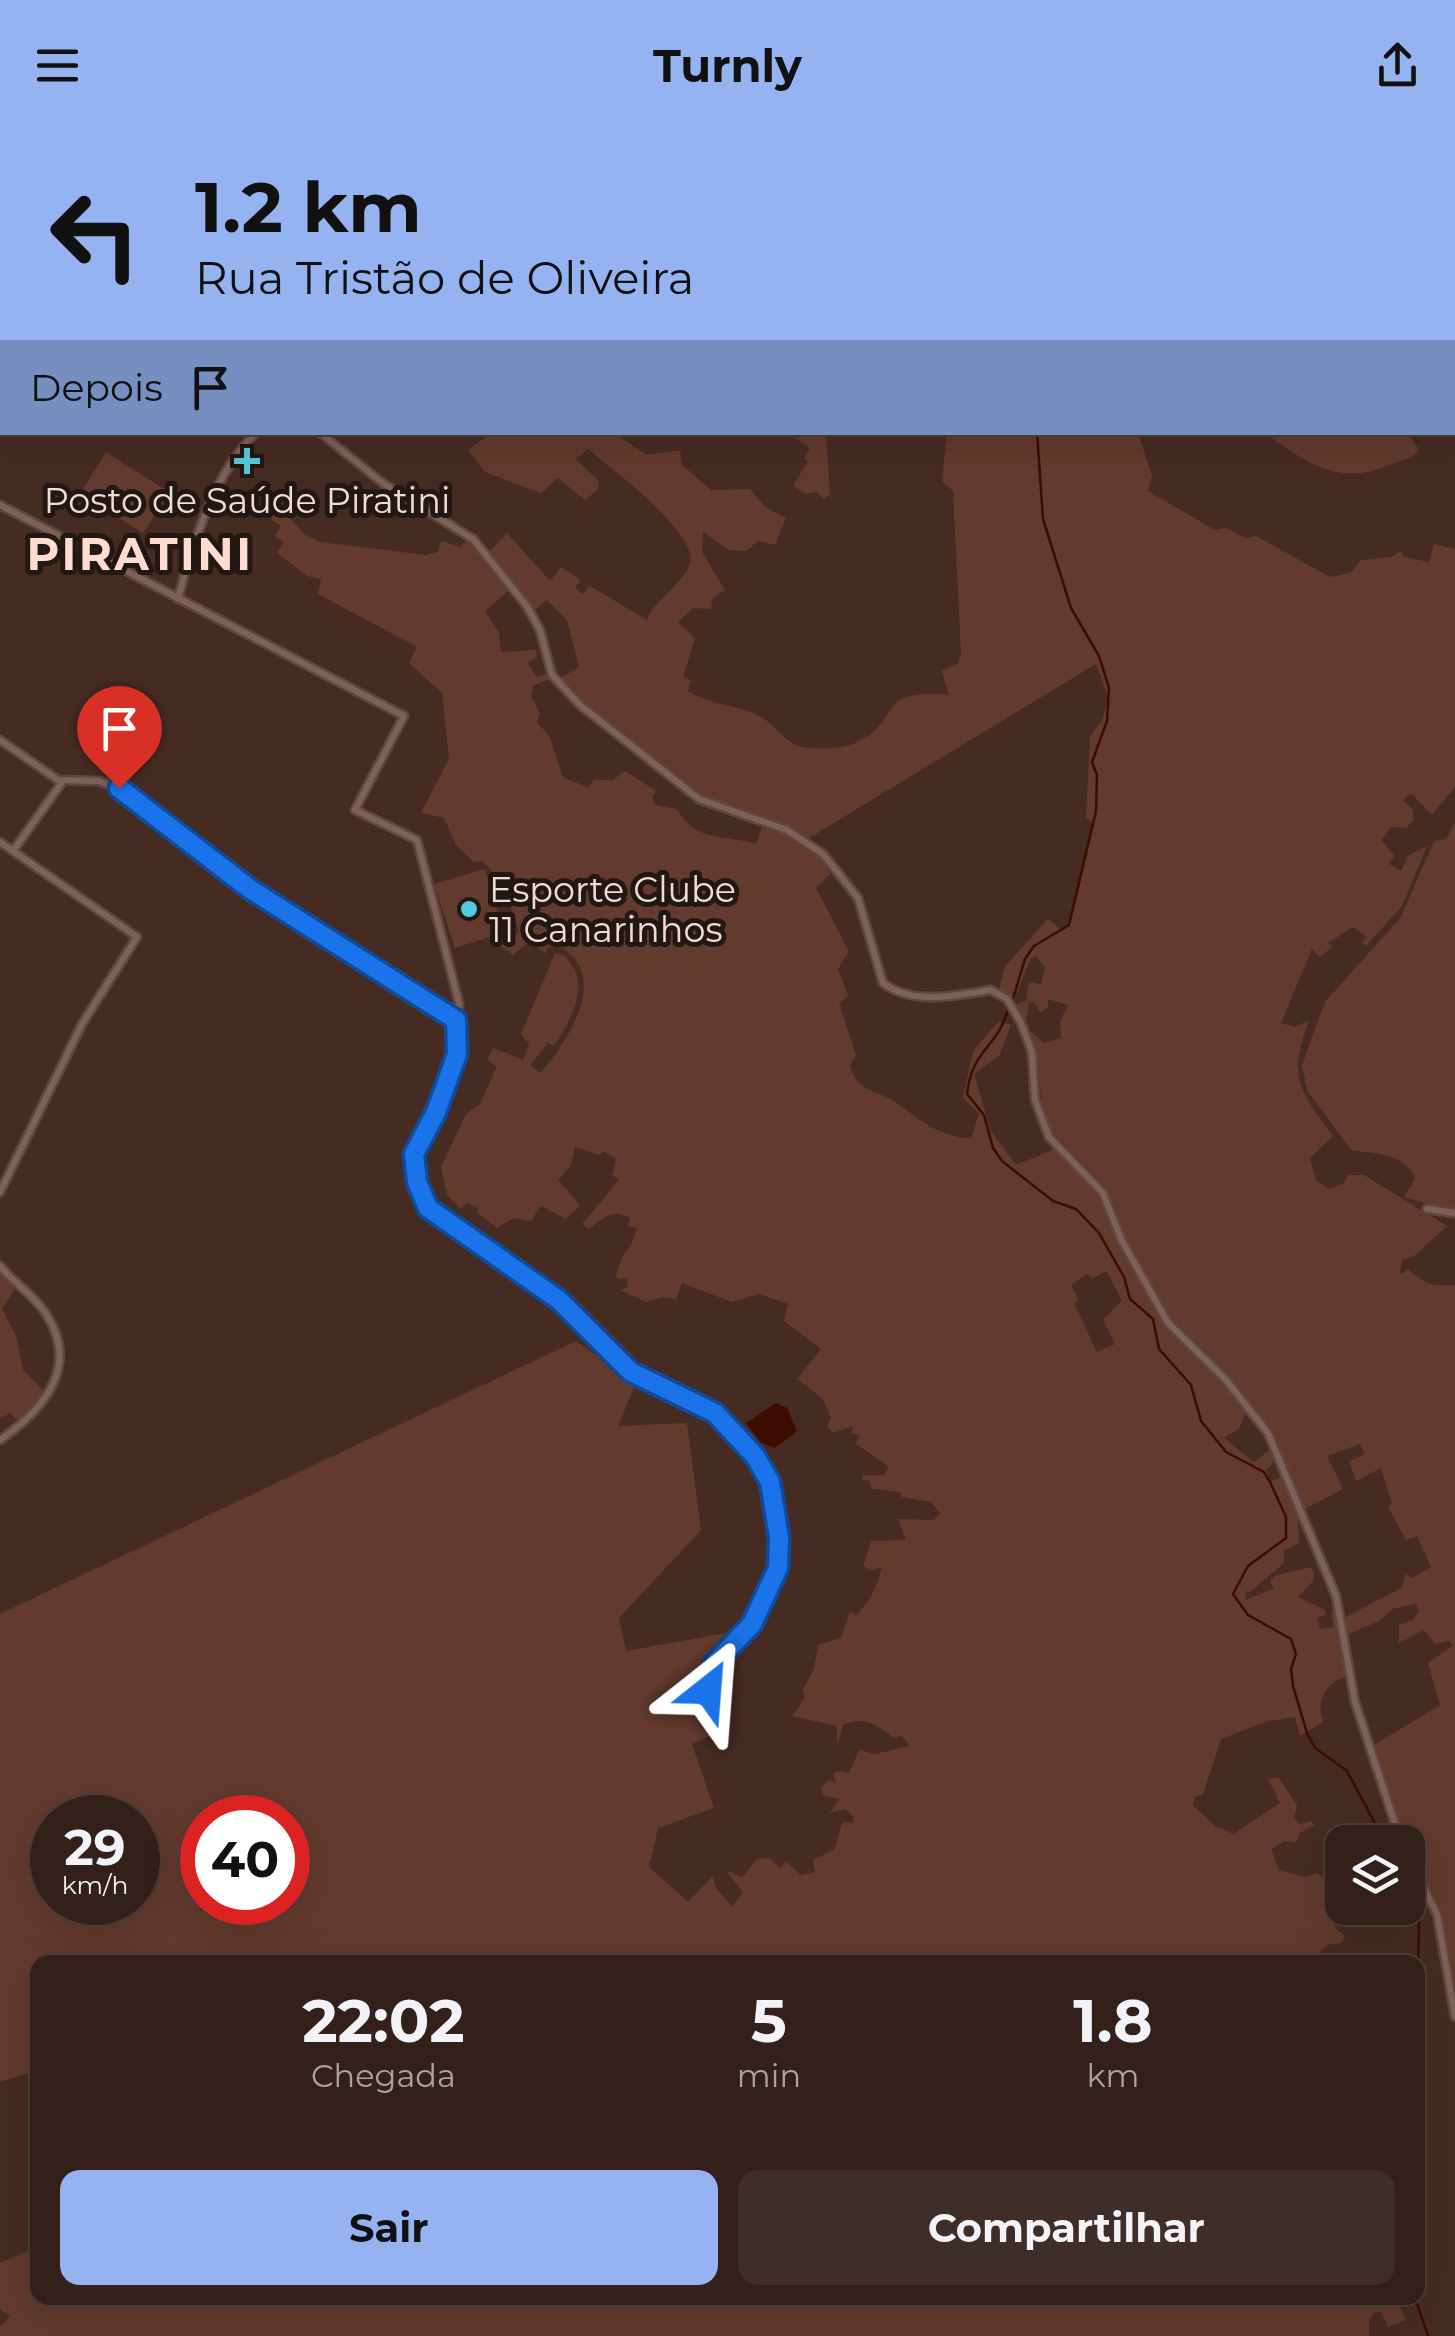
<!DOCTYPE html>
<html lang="pt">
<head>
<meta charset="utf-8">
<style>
  :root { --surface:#34201a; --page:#3f2d27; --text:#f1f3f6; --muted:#a9a3a2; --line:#4e3e39; --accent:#95b2f1 }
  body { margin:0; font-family:Montserrat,sans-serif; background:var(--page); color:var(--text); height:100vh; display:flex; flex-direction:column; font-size:38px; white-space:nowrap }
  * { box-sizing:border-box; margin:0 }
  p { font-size:32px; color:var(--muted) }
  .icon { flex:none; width:55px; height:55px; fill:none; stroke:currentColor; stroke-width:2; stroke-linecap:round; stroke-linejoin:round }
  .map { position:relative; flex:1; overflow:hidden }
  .panel { position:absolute; left:30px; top:1825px; width:1395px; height:350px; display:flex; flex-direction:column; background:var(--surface); border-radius:20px; box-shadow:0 10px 40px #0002,0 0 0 2px var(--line) }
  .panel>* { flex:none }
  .hud { position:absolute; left:0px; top:0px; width:1455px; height:305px; box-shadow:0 10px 40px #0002,0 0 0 2px var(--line); background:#95b2f1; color:#111; overflow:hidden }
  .fabs { position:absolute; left:1325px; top:1695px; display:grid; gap:20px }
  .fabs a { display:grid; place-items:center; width:100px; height:100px; border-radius:20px; background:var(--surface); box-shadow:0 10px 40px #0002,0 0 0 2px var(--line); font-size:50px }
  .speed { position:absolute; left:30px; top:1665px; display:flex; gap:20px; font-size:50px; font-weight:700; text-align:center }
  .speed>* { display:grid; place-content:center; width:130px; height:130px; border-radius:50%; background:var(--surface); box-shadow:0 10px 40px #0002,0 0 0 2px var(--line); line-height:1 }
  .speed small { font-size:25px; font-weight:400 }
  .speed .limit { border:15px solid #d22; background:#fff; color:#111 }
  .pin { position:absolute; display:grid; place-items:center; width:85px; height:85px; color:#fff; margin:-102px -42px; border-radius:50% 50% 50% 0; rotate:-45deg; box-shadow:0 0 10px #0007 }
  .pin .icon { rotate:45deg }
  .me { position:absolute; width:110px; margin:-55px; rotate:28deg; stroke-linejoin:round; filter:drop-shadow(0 0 8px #0008) }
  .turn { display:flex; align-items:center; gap:35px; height:210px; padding:0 30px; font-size:45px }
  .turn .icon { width:130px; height:130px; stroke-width:2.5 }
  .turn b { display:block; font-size:70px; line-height:85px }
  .then { display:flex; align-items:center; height:95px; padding:0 30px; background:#0003; gap:20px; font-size:38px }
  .eta { display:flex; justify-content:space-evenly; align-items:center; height:170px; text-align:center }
  .eta b { font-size:60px; font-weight:700; line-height:70px }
  .cta { display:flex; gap:20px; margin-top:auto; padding:20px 30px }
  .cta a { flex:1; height:115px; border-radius:20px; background:var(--accent); color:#111; font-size:40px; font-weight:700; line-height:115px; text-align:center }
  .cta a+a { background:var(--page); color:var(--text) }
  header { display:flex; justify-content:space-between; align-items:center; height:130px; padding:0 30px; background:var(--accent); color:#111; font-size:45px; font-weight:700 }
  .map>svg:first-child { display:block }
  .green { fill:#633a2e; fill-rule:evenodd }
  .water { fill:#3c0c00 }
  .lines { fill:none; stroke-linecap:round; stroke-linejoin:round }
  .stream { stroke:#3c0c00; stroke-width:2.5 }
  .tertiary-casing { stroke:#5e4740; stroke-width:11 }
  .tertiary { stroke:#7f6057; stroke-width:6 }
  .route-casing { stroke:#114b97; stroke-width:25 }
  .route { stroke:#1a73e8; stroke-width:18 }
  .poi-dot { fill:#56c9e0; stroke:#231713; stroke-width:4 }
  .labels { text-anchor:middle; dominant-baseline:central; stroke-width:10; stroke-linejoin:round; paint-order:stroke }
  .poi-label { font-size:35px; fill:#eedcd6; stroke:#231713 }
  .district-label { font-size:45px; font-weight:bold; letter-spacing:2.5px; fill:#ffdbd0; stroke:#231713 }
</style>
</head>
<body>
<header><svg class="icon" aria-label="menu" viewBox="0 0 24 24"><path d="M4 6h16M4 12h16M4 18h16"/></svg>Turnly<svg class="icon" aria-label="share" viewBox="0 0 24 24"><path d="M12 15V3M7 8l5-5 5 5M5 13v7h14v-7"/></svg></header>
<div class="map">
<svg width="1455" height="2206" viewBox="0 0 1455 2206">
  <rect width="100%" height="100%" fill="#462b23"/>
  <g class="green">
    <path d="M491,303H614L647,325L680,320L682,335L711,360L750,359L765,377L786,388L775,415L758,411L746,421L729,420L703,402L702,422L725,460L713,468L711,479L693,478L678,492L695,508L683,547L691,550L688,561C710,576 738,574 761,587C773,594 785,611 798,616C811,620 841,619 853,614C906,592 870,558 949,565L942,541L958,533L961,523L953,361L942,351L947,303H1138L1152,346L1148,361L1215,400L1226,398L1245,408L1256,406L1330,447L1350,443L1361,430L1391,427L1401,421L1404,427L1429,432L1434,414L1455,419V657L1432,685L1411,663L1403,670L1413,680V691L1406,698L1391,697L1382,710L1394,726L1389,734L1401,741L1408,726L1427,716L1402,776L1366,816L1362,813L1367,807L1353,797L1328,813L1332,817L1320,827L1312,819L1281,893L1295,897L1309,890C1288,948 1298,959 1333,1006L1310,1028L1316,1050L1329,1059L1344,1053L1348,1045H1364L1447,1096L1414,1126L1402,1130L1400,1142L1403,1144L1407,1139C1430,1156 1427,1156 1455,1155V1863L1442,1809L1408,1712H1403L1369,1618L1440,1575L1428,1533L1453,1515L1449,1511L1435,1514L1424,1500L1399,1513V1495L1413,1490L1419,1481L1416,1474L1392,1479L1379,1491L1346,1505L1344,1488L1401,1458L1406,1444L1412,1448L1431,1437L1417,1406L1406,1410L1388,1377L1392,1373L1381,1338L1356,1351L1349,1331L1365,1324L1360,1314L1327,1326L1343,1359L1301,1381L1283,1326L1261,1287L1170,1188L1125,1110L1113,1073L1099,1050L1051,1001L1042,978L1037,928L1028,899L1044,913L1061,908L1060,891L1068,875L1048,869V877L1041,883L1034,872L1029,873L1026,891L1016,874L1026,871L1029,852L1041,854L1045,837L1036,826L1030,830L1013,873L999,859L1005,836L1048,789L1063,801L1069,795L1093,694L1086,687L1090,606L1102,591L1108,567L1096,534L809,708L704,666L561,554L558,550L579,537L567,490L547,470L533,481L489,422L507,403L550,451L561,437L581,450L575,458L582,464L590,456L647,490C656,468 681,456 690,434C701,406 610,337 588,319L576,329L599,351L598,359L585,370L558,348L541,363L485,342L468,320Z"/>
    <path d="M796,303H826L830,364L824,369L817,362L806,364L793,356L808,331L804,328L810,318L793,307Z"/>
    <path d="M1264,303H1408L1419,320C1412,328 1402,330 1392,334C1338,358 1308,333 1264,303Z"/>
    <path d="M106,322L169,362L143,403L80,364Z"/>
    <path d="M279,376L303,403L320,412L426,425L437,422L442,411L460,417L467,410L508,461L485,481L499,503L501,522L536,520L537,527L528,533L537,547L547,543L550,549L533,556L531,567L540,583L537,593L549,605L563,647L589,658L594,650H613L625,641L656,661L652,667L656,675L677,679C695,713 725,704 756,714L762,697C789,705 820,715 830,744L816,758L849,821L838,839L848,866L839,873L856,925L850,936C858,963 874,958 895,972C922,990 937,1007 971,1008L979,984L963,968L973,921L999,891L1011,895L999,926L974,944L991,1001L1016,1035L1055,1019L1097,1059L1113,1102L1163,1191L1247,1281L1239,1299L1224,1308L1254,1332L1272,1318L1277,1329L1266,1340L1271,1351L1284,1346L1298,1388L1299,1413L1284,1421V1433L1250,1462L1245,1461L1246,1470L1274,1458L1270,1452L1274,1446L1310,1437L1314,1442L1313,1451L1298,1467L1325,1480V1485L1317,1488L1320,1499L1334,1497L1331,1484L1336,1478L1347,1546C1324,1555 1316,1569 1323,1592L1300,1606L1295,1587L1268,1591L1221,1609L1203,1664L1195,1667L1193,1675L1215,1696L1233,1704L1280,1673L1268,1649L1278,1647L1297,1675L1294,1688L1300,1694L1311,1691L1314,1695L1300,1703L1296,1713L1285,1711L1271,1719L1279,1740L1305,1747L1317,1743L1326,1751L1337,1735L1342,1739V1752L1334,1765L1335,1798L1345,1806L1342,1813L1326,1815L1313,1832H38L37,1940L0,1952V1484L576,1211L636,1253L618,1296L687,1293L701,1400L619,1488L626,1521L732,1502L710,1606L692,1614L714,1678L658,1698L649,1737L688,1772L713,1746L716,1758L732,1776L743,1763L726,1740L742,1747L757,1729L770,1728L780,1738L786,1731L801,1745L815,1742L813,1730L835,1719L842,1692L853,1693L854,1687L845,1679L830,1683L840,1669L824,1666L821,1658L829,1650L836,1654L833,1644L838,1641L849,1643L859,1620L875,1624L910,1616L902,1606L893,1608C880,1595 861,1585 843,1595L837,1615V1596L792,1586L805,1568L803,1559L814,1539L818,1515L841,1508L850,1482L856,1486C870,1472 878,1454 882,1437L872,1441L863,1436L871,1411L906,1410L898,1389L934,1390L940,1383L931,1372L902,1367L900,1362L872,1359L869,1350L862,1351L863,1345H884L889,1337L856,1314L860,1304H851L853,1296L833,1303L827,1297L831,1288L822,1268L797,1249L821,1219L784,1191L788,1174L759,1164L732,1172L682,1153L676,1169L661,1167L646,1172L620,1160L628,1157L627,1149L616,1148C618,1126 633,1118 637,1098L628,1096L630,1088C613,1078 602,1089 589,1099L582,1094L619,1050L612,1045L616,1029L603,1021L599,1025L575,1017L571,1035L558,1050L580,1075L566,1089L541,1076L531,1091L513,1088L497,1098L477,1082L478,1077L466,1073L461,1079L447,1065L441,1037L466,984L480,974L497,936L487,930L493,918L523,930L529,914L521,904L555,823L563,825C594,851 571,889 554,916L548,913L530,935L540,943C567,913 611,847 561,817H548L545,824L530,811L513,825L493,812L519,802L502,753L483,731L474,732L456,715L444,688L421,683L449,629L442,563L409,533L417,517L318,464L321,449L307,446L277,423L284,412L274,406L281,396L271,389ZM1106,1141L1122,1170L1103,1190L1115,1214L1097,1222L1074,1173L1079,1170L1071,1155L1087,1144L1092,1149ZM52,1688H138V1772H52ZM202,1688H288V1772H202Z"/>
    <path d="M1455,693V1081L1404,1067L1415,1049C1407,1023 1375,1024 1351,1020L1307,960L1302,935L1325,872L1401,787L1434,711L1446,709Z"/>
    <path d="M485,739L503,803L455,818L434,754Z"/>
    <path d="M0,1136L18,1154L2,1179L16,1206L23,1240L48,1265L20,1292L10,1283L0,1289Z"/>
    <path d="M32,2119L37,2122L38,2168H1396L1406,2190L1388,2197L1381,2182H1375L1369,2190V2206H0V2196L10,2187L0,2179V2133Z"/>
  </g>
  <path class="water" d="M776,1273L787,1278L797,1301L775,1318L761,1313L746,1293Z"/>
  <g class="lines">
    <g class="stream">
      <path d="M996,0L997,2"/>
      <path d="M1012,872L1025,829L1034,816L1069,795L1096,681L1097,645L1092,632L1107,591L1109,558L1099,526L1071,478L1043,389L1037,302"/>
      <path d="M1008,879C998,918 972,918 967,964L984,985L993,1018L1002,1031L1053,1071L1076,1079L1099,1103L1124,1147L1130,1169L1153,1189L1159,1219L1191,1255L1201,1291L1226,1322L1264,1342L1270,1352L1286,1387V1408L1248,1436L1233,1464L1248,1485L1291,1509L1296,1524L1291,1539L1293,1556L1307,1603L1315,1618L1347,1641L1385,1712"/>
      <path d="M1408,1775L1419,1788L1418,1837"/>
      <path d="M1415,2168L1428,2206"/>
    </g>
    <defs>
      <g id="tertiary">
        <path d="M663,0V2"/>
        <path d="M0,19H2"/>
        <path d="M319,302L384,354L473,409L526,475L540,500L552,545L580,575L699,669L787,700L823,724L858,768L883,853C913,876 958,865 991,860L1007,869L1021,893L1032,922L1035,970L1049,1007L1103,1063L1121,1109L1168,1193L1226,1250L1268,1303L1336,1466L1355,1572L1401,1712"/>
        <path d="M0,375L404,586L355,680L417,710L459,873L457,924L436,982L414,1025L417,1052L427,1078L559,1170L631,1242L715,1283L755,1326L770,1352L778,1438L752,1494L711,1539V1574"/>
        <path d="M178,469C191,417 216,339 257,302"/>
        <path d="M0,610L58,650L99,651L126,661L250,759L456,890"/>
        <path d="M0,712L137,807L82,894L0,1062"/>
        <path d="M13,721L63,651"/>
        <path d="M1427,1079L1455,1083"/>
        <path d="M0,1136C13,1152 32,1164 44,1181C81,1234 46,1278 0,1310"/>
        <path d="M1408,1726L1437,1784L1455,1887"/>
      </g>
    </defs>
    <use href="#tertiary" class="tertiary-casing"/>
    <use href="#tertiary" class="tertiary"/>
  </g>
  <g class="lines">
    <defs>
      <path id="route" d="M119,658L250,759L456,890L457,924L436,982L414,1024L417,1052L428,1078L559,1170L631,1242L715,1283L755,1326L770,1352L779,1407L778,1438L752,1494L714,1534L708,1560"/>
    </defs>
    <use href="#route" class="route-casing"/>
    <use href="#route" class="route"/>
  </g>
  <g class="poi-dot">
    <path d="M242 316h10v10h10v10h-10v10h-10v-10h-10v-10h10z"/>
    <circle cx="469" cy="779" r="10"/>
  </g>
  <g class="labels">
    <g class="poi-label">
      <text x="247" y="370">Posto de Saúde Piratini</text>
      <text x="489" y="759" text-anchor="start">Esporte Clube<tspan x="489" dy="40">11 Canarinhos</tspan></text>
    </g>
    <g class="district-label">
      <text x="140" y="423">PIRATINI</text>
    </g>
  </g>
</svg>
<div class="fabs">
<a><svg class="icon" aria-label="layers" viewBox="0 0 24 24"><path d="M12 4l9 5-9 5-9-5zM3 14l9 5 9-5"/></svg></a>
</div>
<div class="speed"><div>29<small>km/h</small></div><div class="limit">40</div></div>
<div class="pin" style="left:119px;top:658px;background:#d93025"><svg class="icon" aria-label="arrive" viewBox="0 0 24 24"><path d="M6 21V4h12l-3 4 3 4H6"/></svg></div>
<svg class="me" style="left:708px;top:1560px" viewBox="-20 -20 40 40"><path d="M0-17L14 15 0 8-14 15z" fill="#1a73e8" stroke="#fff" stroke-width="4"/></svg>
<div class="hud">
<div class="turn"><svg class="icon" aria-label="left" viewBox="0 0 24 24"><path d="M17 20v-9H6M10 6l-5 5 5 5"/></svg><div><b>1.2 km</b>Rua Tristão de Oliveira</div></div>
<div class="then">Depois<svg class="icon" aria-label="arrive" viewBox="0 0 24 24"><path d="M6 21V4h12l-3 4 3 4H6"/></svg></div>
</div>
<section class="panel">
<div class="eta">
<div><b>22:02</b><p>Chegada</p></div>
<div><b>5</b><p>min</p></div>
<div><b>1.8</b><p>km</p></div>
</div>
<div class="cta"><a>Sair</a><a>Compartilhar</a></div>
</section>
</div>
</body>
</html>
